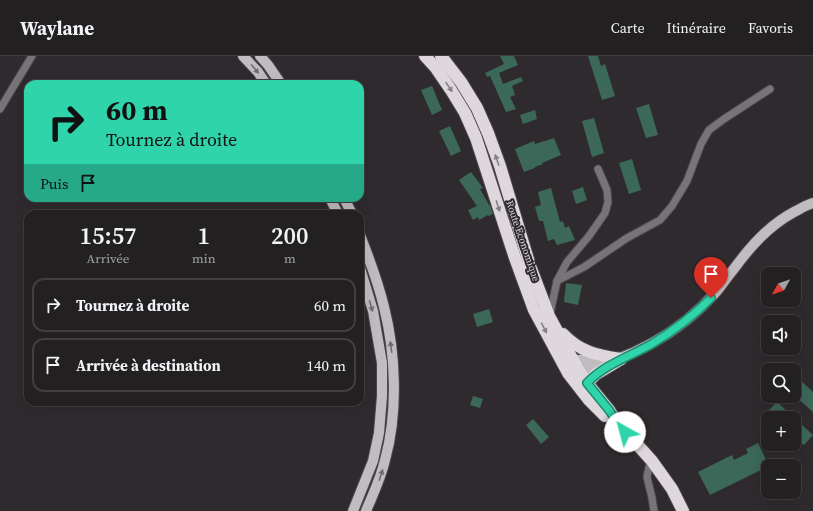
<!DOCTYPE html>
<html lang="fr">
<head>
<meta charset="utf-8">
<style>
  :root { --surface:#232022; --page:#2b282a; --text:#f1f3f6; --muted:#a3a3a5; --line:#403e40 }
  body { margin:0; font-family:"Source Serif 4",serif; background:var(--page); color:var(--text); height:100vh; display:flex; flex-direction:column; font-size:15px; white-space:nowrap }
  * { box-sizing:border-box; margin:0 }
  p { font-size:13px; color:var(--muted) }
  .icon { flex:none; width:22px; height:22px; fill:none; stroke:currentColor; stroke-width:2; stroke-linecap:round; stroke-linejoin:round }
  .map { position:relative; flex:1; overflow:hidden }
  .side { position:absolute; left:24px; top:154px; width:340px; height:196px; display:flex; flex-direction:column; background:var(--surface); border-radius:12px; box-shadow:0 4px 16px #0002,0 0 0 1px var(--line) }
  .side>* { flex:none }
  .banner { position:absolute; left:24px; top:24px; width:340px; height:122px; border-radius:12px; box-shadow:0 4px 16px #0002,0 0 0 1px var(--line); background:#2fd4aa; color:#111; overflow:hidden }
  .needle { width:26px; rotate:230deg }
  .tools { position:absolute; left:761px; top:211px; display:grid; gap:8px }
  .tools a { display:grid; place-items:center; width:40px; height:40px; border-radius:8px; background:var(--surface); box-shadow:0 4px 16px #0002,0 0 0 1px var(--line); font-size:20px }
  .pin { position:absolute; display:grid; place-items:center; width:34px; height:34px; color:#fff; margin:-41px -17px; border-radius:50% 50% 50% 0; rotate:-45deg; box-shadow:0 0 4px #0007 }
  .pin .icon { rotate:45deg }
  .me { position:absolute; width:44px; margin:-22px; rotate:322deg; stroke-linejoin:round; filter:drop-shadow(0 0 3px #0008) }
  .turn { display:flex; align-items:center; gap:14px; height:84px; padding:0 16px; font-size:18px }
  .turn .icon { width:52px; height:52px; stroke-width:2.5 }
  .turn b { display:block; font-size:28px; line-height:34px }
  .then { display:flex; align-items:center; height:38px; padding:0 16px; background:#0003; gap:8px; font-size:15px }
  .eta { display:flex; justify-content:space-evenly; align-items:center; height:68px; text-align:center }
  .eta b { font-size:24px; font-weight:600; line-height:28px }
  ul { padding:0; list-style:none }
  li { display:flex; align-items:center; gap:12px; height:54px; margin:0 8px 6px; padding:0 8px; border:2px solid var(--line); border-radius:12px }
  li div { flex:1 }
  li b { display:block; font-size:15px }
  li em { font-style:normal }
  header { display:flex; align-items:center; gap:24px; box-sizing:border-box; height:56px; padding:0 20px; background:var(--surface); border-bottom:1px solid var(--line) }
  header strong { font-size:19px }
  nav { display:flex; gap:22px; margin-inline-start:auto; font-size:14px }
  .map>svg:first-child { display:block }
  .building { fill:#3c6859 }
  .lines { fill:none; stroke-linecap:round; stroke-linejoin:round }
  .street-casing { stroke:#4b464a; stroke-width:9 }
  .primary-casing { stroke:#4b464a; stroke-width:12 }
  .highway-casing { stroke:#4b464a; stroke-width:14 }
  .street { stroke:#767476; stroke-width:7 }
  .primary { stroke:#c0bcc0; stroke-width:10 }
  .highway { stroke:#ded8dd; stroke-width:12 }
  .oneway { fill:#706c70 }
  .oneway2 { fill:#868186 }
  .route-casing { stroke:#1f8a6e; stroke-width:10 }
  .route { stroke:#2fd4aa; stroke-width:7 }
  .labels { text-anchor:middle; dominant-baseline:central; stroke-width:4; stroke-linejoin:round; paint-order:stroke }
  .street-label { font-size:10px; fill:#dbd8da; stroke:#2f2a2e }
</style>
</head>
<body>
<header>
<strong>Waylane</strong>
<nav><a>Carte</a><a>Itinéraire</a><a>Favoris</a></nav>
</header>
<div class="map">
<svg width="813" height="455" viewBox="0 0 813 455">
  <rect width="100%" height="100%" fill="#2f2a2e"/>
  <g class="building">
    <path d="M500,0H514L518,9L499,17L503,28L521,21L523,25L512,30L515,39L510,41L516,53L506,56L490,20L487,21L485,17L504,8Z"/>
    <path d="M588,0H598L601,10L605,8L615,40L602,44Z"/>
    <path d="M432,30L442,54L432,59L421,34Z"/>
    <path d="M649,48L658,79L646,82L636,52Z"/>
    <path d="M535,54L537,63L523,68L520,59Z"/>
    <path d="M594,62L604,97L592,101L582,65Z"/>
    <path d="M450,70L461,95L451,100L439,75Z"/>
    <path d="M554,82L561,99L542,107L543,108L535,111V112L524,116L515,93L534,85L535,88Z"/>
    <path d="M632,103L641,134L629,138L619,107Z"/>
    <path d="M471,116L483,132L480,133L489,149H490L493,158L488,160V159L479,164L478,161L473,164L468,154L477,150L459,124Z"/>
    <path d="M583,131L587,144L576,148L572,135Z"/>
    <path d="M551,132L560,166L563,165L565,172L569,170L575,184L557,189L554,183L548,185L543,165H539L535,151L541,149L538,136Z"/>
    <path d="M566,227L582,229L578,249L564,246Z"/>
    <path d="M489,253L493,266L477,271L473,258Z"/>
    <path d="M798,322L813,336V356L794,339V327Z"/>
    <path d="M473,340L483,343L480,352L470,349Z"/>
    <path d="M777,346L813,379L804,389L794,381V362H774L767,356Z"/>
    <path d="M533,363L549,381L541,388L526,369Z"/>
    <path d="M758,387L769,410L710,439L698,416L732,399L734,404L748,397L746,393Z"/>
  </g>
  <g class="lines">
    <defs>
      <g id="street">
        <path d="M0,53L32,0"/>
        <path d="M557,225L584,211L627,182L660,164L672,150L687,125L701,88L709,74L724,63L770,33"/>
        <path d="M550,258L557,225L567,206L589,180L605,157L608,146L607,134L598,113"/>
        <path d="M652,405L649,411L647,421L652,442L654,455"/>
      </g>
      <g id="primary">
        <path d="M243,0L258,16L266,28"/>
        <path d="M260,0L268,9L281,28"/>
        <path d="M330,142L338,158"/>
        <path d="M344,142L352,158"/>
        <path d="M360,179C369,202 378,226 384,251C396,298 398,357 385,404C381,422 373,438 366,455"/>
        <path d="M567,306L574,304L605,303"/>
        <path d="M573,316C628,305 679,278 716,236C722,229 727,221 733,214C750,191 768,170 794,156C800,153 806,149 813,147"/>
        <path d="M353,455L373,405L379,377L382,340V307L373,255L360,212"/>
      </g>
      <g id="highway">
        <path d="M425,0L436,12L451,34L465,57L476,82L515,202L534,254L568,317L589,344L605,360"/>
        <path d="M441,0L461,26L477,52L488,77L500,110L530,210L549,260L579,315L587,327L609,354L617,366L652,405L672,433L683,455"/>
        <path d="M563,278C580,296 597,299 621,303"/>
        <path d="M587,327L596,318L621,303"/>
      </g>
    </defs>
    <use href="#street" class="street-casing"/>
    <use href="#primary" class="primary-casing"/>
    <use href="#highway" class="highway-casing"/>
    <use href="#street" class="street"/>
    <use href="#primary" class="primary"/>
    <use href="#highway" class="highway"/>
  </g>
  <defs><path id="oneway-solid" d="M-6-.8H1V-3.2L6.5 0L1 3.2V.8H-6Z"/></defs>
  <g class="oneway">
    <use href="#oneway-solid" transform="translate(255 13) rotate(50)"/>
    <use href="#oneway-solid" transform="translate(371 250) rotate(74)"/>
    <use href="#oneway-solid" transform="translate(391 291) rotate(-98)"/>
    <use href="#oneway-solid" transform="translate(381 419) rotate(-72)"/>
  </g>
  <g class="oneway2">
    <use href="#oneway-solid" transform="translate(449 31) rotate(56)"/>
    <use href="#oneway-solid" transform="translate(497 104) rotate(-109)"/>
    <use href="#oneway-solid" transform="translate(498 150) rotate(72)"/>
    <use href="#oneway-solid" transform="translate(544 272) rotate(63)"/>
  </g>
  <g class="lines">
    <defs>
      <path id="route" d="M625,376L617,366L609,354L587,327C604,309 628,301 650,289C672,276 693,260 711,242"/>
    </defs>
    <use href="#route" class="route-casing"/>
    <use href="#route" class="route"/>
  </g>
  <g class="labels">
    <g class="street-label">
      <text transform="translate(523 185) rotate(71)">Route Economique</text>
    </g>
  </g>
</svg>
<div class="tools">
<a><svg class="needle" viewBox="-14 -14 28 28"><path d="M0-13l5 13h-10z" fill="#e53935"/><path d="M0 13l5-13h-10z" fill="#a3a3a5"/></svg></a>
<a><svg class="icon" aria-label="sound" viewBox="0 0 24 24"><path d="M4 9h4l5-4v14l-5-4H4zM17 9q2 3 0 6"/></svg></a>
<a><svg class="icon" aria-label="search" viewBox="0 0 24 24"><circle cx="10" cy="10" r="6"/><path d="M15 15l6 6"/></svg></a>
<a>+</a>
<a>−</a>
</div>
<div class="pin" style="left:711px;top:242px;background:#d93025"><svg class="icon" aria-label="arrive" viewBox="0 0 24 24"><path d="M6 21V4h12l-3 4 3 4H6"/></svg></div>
<svg class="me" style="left:625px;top:376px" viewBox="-20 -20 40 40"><circle r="19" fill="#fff"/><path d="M0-13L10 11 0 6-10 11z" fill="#2fd4aa"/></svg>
<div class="banner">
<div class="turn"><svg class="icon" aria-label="right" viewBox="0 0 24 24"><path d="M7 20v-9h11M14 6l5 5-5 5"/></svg><div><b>60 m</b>Tournez à droite</div></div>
<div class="then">Puis<svg class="icon" aria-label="arrive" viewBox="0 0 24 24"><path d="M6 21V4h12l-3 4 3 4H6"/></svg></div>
</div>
<section class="side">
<div class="eta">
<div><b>15:57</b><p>Arrivée</p></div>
<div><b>1</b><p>min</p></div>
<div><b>200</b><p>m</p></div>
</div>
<ul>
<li><svg class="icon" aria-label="right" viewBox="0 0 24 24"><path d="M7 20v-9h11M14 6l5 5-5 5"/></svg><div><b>Tournez à droite</b></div><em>60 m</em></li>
<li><svg class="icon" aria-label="arrive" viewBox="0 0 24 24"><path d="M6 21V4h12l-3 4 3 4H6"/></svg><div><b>Arrivée à destination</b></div><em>140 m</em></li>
</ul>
</section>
</div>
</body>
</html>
